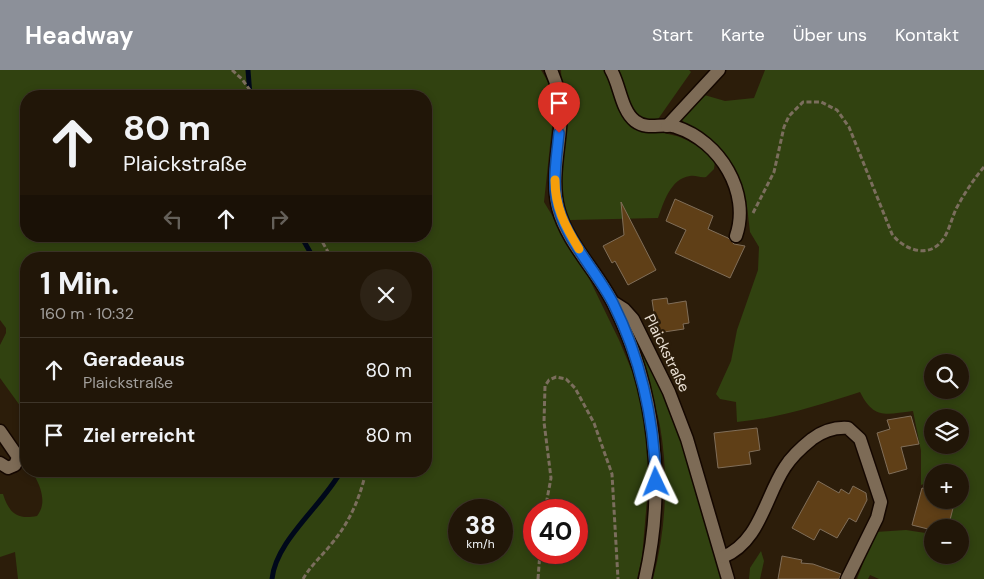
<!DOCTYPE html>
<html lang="de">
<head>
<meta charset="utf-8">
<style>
  :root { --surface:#211608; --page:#2d2316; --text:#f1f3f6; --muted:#a29f9c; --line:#3e3529; --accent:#8c9099 }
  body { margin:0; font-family:"DM Sans",sans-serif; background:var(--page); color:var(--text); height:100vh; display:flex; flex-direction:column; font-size:19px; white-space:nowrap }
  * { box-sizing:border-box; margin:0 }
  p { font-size:16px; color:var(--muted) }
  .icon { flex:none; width:28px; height:28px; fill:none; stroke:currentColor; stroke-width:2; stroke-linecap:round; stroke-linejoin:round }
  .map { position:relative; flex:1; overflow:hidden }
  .side { position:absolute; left:20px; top:182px; width:412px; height:225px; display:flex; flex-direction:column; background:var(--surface); border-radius:20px; box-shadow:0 2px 8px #0003,0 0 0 1px var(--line) }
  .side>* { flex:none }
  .top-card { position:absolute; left:20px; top:20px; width:412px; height:152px; border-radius:20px; box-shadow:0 2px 8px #0003,0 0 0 1px var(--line); background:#211608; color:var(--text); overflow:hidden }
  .buttons { position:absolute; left:924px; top:284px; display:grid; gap:10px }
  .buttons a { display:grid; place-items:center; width:45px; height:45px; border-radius:50%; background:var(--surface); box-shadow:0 2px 8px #0003,0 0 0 1px var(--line); font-size:25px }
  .speed { position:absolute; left:448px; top:429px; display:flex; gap:10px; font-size:25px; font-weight:700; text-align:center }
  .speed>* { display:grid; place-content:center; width:65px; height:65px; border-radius:50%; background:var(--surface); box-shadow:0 2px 8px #0003,0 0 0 1px var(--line); line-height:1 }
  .speed small { font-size:12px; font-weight:400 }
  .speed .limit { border:8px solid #d22; background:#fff; color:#111 }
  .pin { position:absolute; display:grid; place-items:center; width:42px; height:42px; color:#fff; margin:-51px -21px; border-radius:50% 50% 50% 0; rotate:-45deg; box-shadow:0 0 5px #0007 }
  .pin .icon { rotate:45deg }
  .me { position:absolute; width:55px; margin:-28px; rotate:358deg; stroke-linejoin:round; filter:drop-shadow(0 0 4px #0008) }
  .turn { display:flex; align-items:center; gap:18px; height:105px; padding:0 20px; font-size:22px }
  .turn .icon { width:65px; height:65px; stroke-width:2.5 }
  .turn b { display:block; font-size:35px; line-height:42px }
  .lanes { display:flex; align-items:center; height:48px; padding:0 20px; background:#0003; justify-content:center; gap:25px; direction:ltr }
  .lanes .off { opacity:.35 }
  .round { display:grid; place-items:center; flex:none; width:52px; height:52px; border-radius:26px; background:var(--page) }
  .head { display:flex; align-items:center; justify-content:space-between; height:85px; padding:0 20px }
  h1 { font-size:30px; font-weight:700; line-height:38px }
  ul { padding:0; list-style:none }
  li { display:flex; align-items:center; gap:15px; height:65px; padding:0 20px; border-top:1px solid var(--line) }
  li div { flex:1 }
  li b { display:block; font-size:19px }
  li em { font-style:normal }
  header { display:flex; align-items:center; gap:30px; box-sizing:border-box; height:70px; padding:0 25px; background:var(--accent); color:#fff }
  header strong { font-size:24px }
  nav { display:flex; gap:28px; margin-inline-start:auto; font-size:18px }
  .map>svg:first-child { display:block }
  .green { fill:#314210; fill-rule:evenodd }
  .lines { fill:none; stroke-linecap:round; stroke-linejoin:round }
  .stream { stroke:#00081a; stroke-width:5 }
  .building { fill:#5f3f17; stroke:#806e59 }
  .minor-casing { stroke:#140700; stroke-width:15 }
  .path { stroke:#7b6e5d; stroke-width:3; stroke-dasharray:5 2.5; stroke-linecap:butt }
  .minor { stroke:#7d6b56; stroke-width:12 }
  .route-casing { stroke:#114b97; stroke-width:12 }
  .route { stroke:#1a73e8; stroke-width:9 }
  .slow { stroke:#f59e0b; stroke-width:9 }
  .labels { text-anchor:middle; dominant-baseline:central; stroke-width:5; stroke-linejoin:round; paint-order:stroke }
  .street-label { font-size:15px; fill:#ebe1d5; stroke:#2c1d0a }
</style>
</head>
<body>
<header>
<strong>Headway</strong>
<nav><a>Start</a><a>Karte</a><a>Über uns</a><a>Kontakt</a></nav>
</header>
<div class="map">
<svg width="984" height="509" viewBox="0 0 984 509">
  <rect width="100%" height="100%" fill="#2c1d0a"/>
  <g class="green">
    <path d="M0,0H541L550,15L554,38L544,132L585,200L619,270L637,313L642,334L648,373L649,406L642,488L637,509H18L15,482L0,487V424H3C9,443 17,450 37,446C48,432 40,415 32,401H426V189H26V344L0,308V275L6,263V258L0,250ZM26,26H426V166H26ZM459,440H501V482H459ZM534,440H576V482H534Z"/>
    <path d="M561,0H606L616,20L650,62C678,63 695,71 715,91L714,99L706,107C700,108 696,105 690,106C670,109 664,132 658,148L570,150C554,115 567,79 567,42C567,28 561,14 561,0Z"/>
    <path d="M616,0H689L691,2L656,52C629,49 625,22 616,0Z"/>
    <path d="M765,0H984V509H879L870,505L868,509H857L875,462L906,460L932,464V485H960V458L948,457L955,430H960V402H932V411L921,415V381L913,341C886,344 874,350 860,322C819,335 780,348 737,352L736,332L720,329L716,324L731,291L737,260L758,200L759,177L750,162L747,137L738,109L681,49L701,24L725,31L754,28ZM932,292H960V320H932ZM932,348H960V375H932Z"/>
    <path d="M639,278H643L668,330L683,374L721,509H653C666,459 669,408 660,356C655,330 643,304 639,278Z"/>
    <path d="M761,481L764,491L760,509H749L750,498Z"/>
  </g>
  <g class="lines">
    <g class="stream">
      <path d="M248,0L250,26"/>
      <path d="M301,166L314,189"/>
      <path d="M272,509C276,470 323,435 341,401"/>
    </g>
  </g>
  <g class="building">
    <path d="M675,129L713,146L708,159L728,168L734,174L745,176L730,208L675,183L686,160L666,151Z"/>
    <path d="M621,132L656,200L628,215L615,191L612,193L603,176L624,165Z"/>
    <path d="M667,228L668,234L686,231L689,253L683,254L684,259L657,263L652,230Z"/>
    <path d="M911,346L919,374L901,377L907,399L889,404L877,363L890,359L887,350Z"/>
    <path d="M757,358L760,380L749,382L751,394L718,398L714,363Z"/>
    <path d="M818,411L839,423L841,419L849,424L853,416L866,423L867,430L856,452L849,448L837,468L820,459L814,470L792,458Z"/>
    <path d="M922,418L932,421V430H955L948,458H932V460L912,455Z"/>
    <path d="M782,486L802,490L801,493L813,494L841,504L839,509H778Z"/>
  </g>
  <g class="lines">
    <defs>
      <g id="minor">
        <path d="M551,0C556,12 560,24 561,36C562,70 550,104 558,138C567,173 597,201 613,233C656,319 666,416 645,509"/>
        <path d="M611,0C620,15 621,40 635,51C648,61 663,52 676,57C720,71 751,123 736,166"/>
        <path d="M667,56L719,0"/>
        <path d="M613,232L624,239L633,249L669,322L687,369L728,509"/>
        <path d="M0,361L18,387L15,395L8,398L0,393"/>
        <path d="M723,487C760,472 765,427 785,397C792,386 802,377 812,369C823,361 834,357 848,358L860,369L881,432L877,448L847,509"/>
      </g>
    </defs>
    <use href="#minor" class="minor-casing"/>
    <g class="path">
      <path d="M232,0L242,9L254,26"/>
      <path d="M753,143L774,102L784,57L789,46L803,32H821L837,40L849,57L892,164C902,178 925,188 939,174C948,166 951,150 956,139C964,124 973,110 984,97"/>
      <path d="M319,166L332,189"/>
      <path d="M545,440L551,408L544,352L545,316L549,310L556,307L566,309L575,318L594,353L612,404L618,509"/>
      <path d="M303,509C311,495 323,485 333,472C350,451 360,428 366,401"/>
      <path d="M538,509L540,482"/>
    </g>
    <use href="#minor" class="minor"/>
  </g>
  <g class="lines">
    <defs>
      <path id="route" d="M559,63C557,84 553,106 556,127C562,167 595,198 613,233C641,289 654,349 656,412"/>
    </defs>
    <use href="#route" class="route-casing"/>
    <use href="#route" class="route"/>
    <path class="slow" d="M555,110C555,137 565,156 579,179"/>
  </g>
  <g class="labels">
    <g class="street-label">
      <text transform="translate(667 283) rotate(64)">Plaickstraße</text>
    </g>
  </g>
</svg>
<div class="buttons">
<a><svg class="icon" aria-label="search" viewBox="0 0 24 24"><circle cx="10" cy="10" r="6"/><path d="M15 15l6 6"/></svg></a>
<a><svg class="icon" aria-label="layers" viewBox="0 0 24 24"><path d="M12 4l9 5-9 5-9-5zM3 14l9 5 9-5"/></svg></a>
<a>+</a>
<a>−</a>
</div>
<div class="speed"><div>38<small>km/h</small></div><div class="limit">40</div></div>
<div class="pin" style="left:559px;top:63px;background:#d93025"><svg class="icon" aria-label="arrive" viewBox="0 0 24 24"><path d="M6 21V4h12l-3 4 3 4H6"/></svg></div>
<svg class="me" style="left:656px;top:412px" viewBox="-20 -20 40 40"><path d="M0-17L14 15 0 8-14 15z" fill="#1a73e8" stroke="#fff" stroke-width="4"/></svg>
<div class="top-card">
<div class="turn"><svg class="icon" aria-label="ahead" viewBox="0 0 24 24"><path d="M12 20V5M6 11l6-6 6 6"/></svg><div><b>80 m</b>Plaickstraße</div></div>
<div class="lanes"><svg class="icon off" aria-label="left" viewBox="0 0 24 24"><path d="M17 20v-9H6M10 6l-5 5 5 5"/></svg><svg class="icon" aria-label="ahead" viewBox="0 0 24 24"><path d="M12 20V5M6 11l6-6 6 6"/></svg><svg class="icon off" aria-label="right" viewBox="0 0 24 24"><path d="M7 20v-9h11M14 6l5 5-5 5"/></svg></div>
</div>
<section class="side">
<div class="head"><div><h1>1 Min.</h1><p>160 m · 10:32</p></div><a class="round"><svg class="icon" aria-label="close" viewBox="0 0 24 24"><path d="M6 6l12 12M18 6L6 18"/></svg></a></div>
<ul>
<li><svg class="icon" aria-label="ahead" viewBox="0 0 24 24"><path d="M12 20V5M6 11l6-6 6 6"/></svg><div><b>Geradeaus</b><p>Plaickstraße</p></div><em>80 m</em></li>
<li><svg class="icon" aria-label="arrive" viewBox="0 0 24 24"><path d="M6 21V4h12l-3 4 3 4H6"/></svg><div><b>Ziel erreicht</b></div><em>80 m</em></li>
</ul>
</section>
</div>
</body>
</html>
